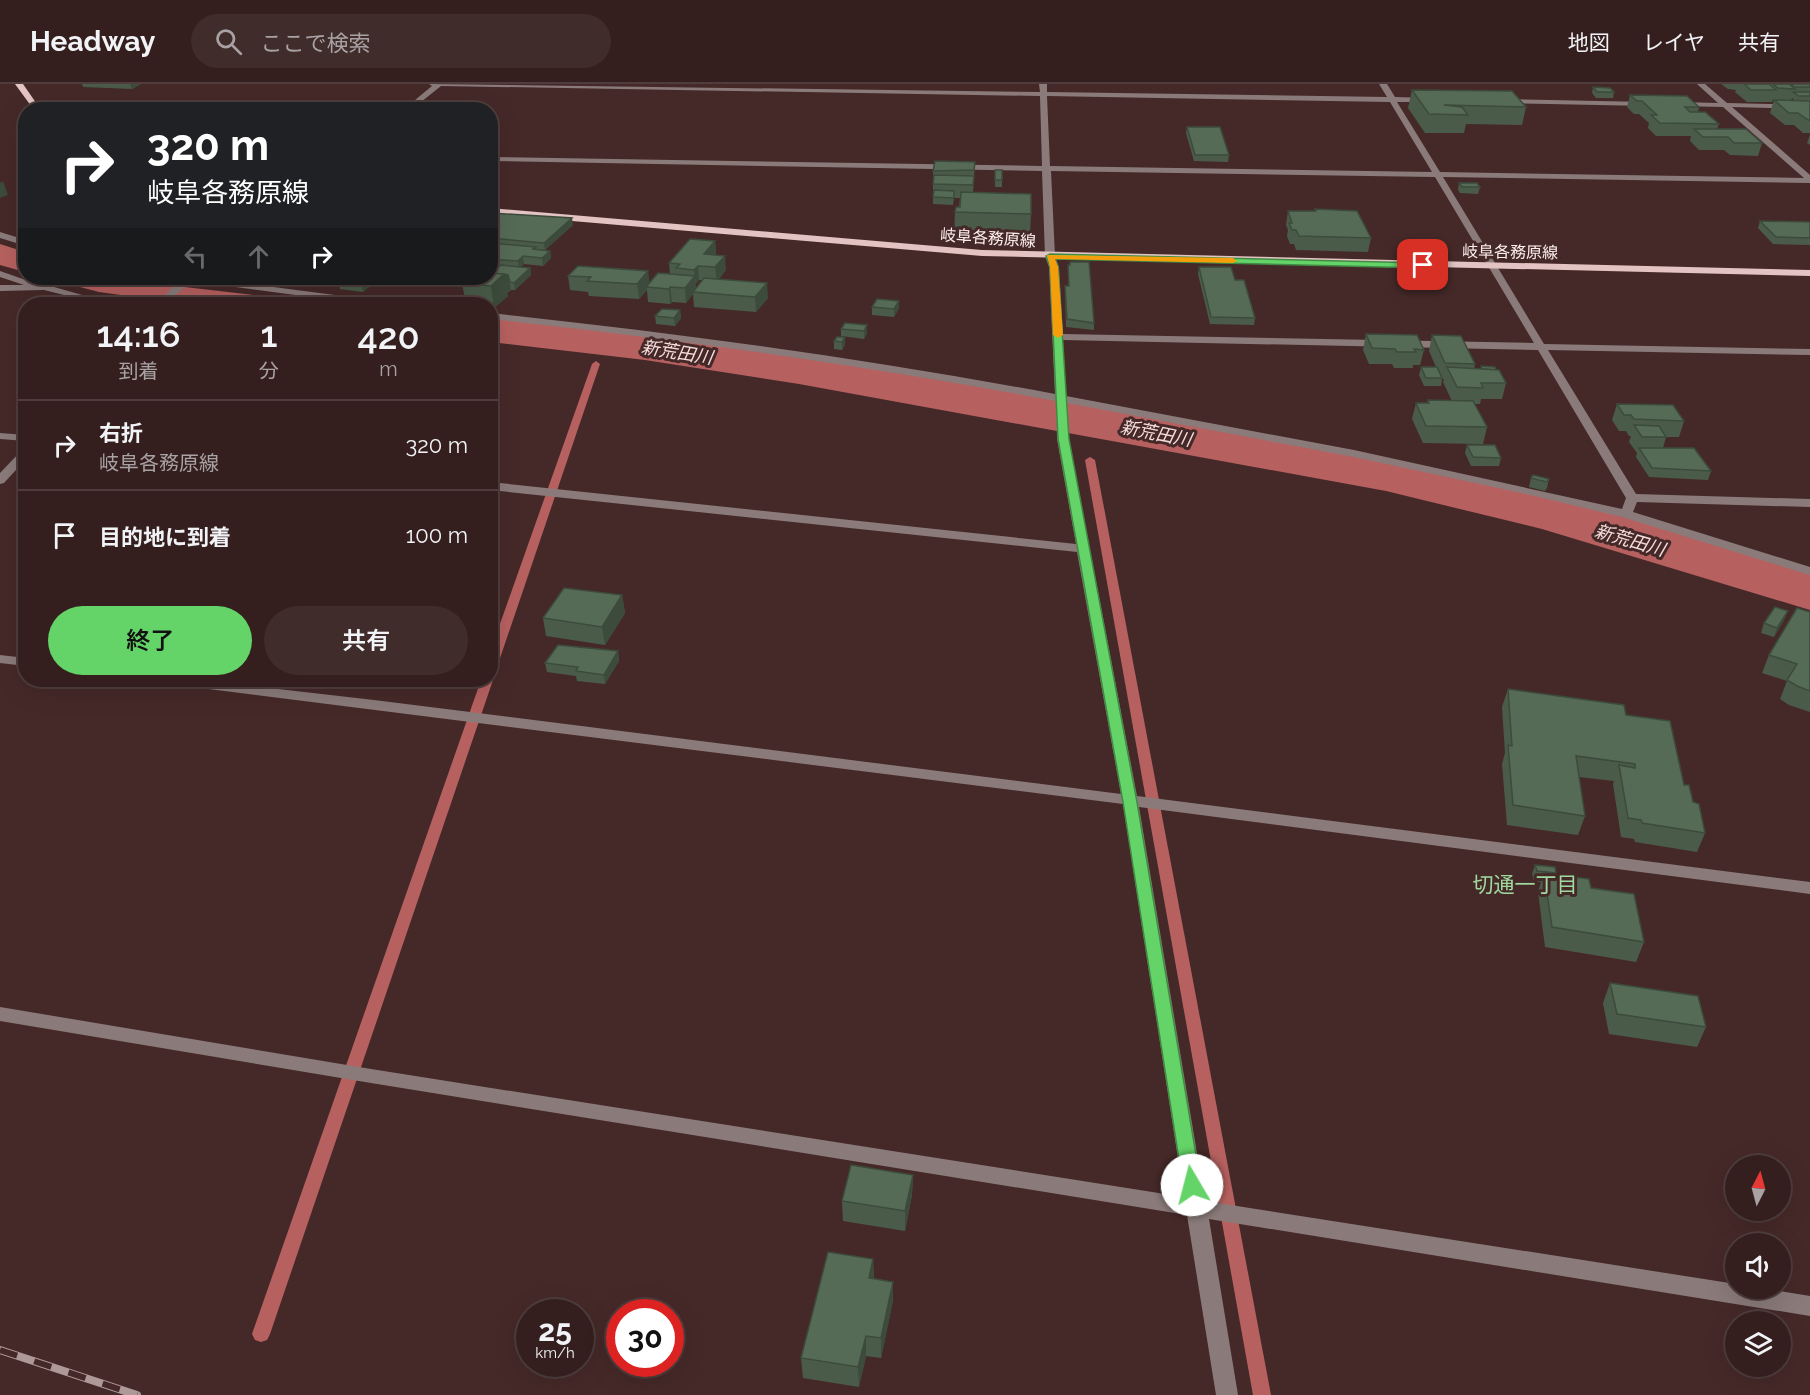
<!DOCTYPE html>
<html lang="ja">
<head>
<meta charset="utf-8">
<style>
  :root { --surface:#341f1e; --page:#3f2c2b; --text:#f1f3f6; --muted:#a9a2a4; --line:#4e3d3c; --accent:#64d468 }
  body { margin:0; font-family:Raleway,"Noto Sans JP",sans-serif; background:var(--page); color:var(--text); height:100vh; display:flex; flex-direction:column; font-size:22px; white-space:nowrap }
  * { box-sizing:border-box; margin:0 }
  p { font-size:20px; color:var(--muted) }
  .icon { flex:none; width:33px; height:33px; fill:none; stroke:currentColor; stroke-width:2; stroke-linecap:round; stroke-linejoin:round }
  .map { position:relative; flex:1; overflow:hidden }
  .panel { position:absolute; left:18px; top:213px; width:480px; height:390px; display:flex; flex-direction:column; background:var(--surface); border-radius:24px; box-shadow:0 6px 24px #0002,0 0 0 2px var(--line) }
  .panel>* { flex:none }
  .top-card { position:absolute; left:18px; top:18px; width:480px; height:183px; border-radius:24px; box-shadow:0 6px 24px #0002,0 0 0 2px var(--line); background:#202124; color:#fff; overflow:hidden }
  .needle { width:39px; rotate:6deg }
  .fabs { position:absolute; left:1725px; top:1071px; display:grid; gap:12px }
  .fabs a { display:grid; place-items:center; width:66px; height:66px; border-radius:50%; background:var(--surface); box-shadow:0 6px 24px #0002,0 0 0 2px var(--line); font-size:30px }
  .speed { position:absolute; left:516px; top:1215px; display:flex; gap:12px; font-size:30px; font-weight:700; text-align:center }
  .speed>* { display:grid; place-content:center; width:78px; height:78px; border-radius:50%; background:var(--surface); box-shadow:0 6px 24px #0002,0 0 0 2px var(--line); line-height:1 }
  .speed small { font-size:15px; font-weight:400 }
  .speed .limit { border:9px solid #d22; background:#fff; color:#111 }
  .pin { position:absolute; display:grid; place-items:center; width:51px; height:51px; color:#fff; margin:-26px; border-radius:12px; box-shadow:0 3px 9px #0006 }
  .me { position:absolute; width:66px; margin:-33px; rotate:352deg; stroke-linejoin:round; filter:drop-shadow(0 0 4px #0008) }
  .turn { display:flex; align-items:center; gap:21px; height:126px; padding:0 30px; font-size:27px }
  .turn .icon { width:78px; height:78px; stroke-width:2.5 }
  .turn b { display:block; font-size:42px; line-height:51px }
  .lanes { display:flex; align-items:center; height:57px; padding:0 30px; background:#0003; justify-content:center; gap:30px; direction:ltr }
  .lanes .off { opacity:.35 }
  .eta { display:flex; justify-content:space-evenly; align-items:center; height:102px; text-align:center }
  .eta b { font-size:36px; font-weight:600; line-height:42px }
  .action { display:flex; gap:12px; margin-top:auto; padding:12px 30px }
  .action a { flex:1; height:69px; border-radius:36px; background:var(--accent); color:#111; font-size:24px; font-weight:600; line-height:69px; text-align:center }
  .action a+a { background:var(--page); color:var(--text) }
  ul { padding:0; list-style:none }
  li { display:flex; align-items:center; gap:18px; height:90px; padding:0 30px; border-top:2px solid var(--line) }
  li div { flex:1 }
  li b { display:block; font-size:22px }
  li em { font-style:normal }
  header { display:flex; align-items:center; gap:36px; box-sizing:border-box; height:84px; padding:0 30px; background:var(--surface); border-bottom:2px solid var(--line) }
  header strong { font-size:28px }
  nav { display:flex; gap:33px; margin-inline-start:auto; font-size:21px }
  .search { width:420px; height:54px; background:var(--page); display:flex; align-items:center; gap:15px; box-sizing:border-box; padding:0 21px; border-radius:33px; color:var(--muted); font-size:22px }
  .map>svg:first-child { display:block }
  .water { fill:#b66160 }
  .lines { fill:none; stroke-linecap:round; stroke-linejoin:round }
  .stream { fill:#b66160; fill-rule:evenodd }
  .river { fill:#b66160; fill-rule:evenodd }
  .minor { fill:#8a7b7a; fill-rule:evenodd }
  .major { fill:#e3c4c2; fill-rule:evenodd }
  .rail-casing { stroke:#ae9998; stroke-width:8 }
  .rail { stroke:#452928; stroke-width:6; stroke-dasharray:18; stroke-linecap:butt }
  .wall { fill:#4a5c49; fill-rule:evenodd }
  .shaded-wall { fill:#3c4b3c }
  .building { fill:#566b55; stroke:#3c4b3c; stroke-width:1.5 }
  .route { fill:#64d468; stroke:#418a44; stroke-width:1.5 }
  .slow { fill:#f59e0b }
  .labels { text-anchor:middle; dominant-baseline:central; stroke-width:6; stroke-linejoin:round; paint-order:stroke }
  .far-street-label { font-size:16px; fill:#fdeeed; stroke:#452928 }
  .far-water-label { font-size:18px; font-style:italic; fill:#f6dddc; stroke:#452928 }
  .neighbourhood-label { font-size:21px; fill:#a0d99f; stroke:#452928 }
</style>
</head>
<body>
<header>
<strong>Headway</strong>
<div class="search"><svg class="icon" aria-label="search" viewBox="0 0 24 24"><circle cx="10" cy="10" r="6"/><path d="M15 15l6 6"/></svg>ここで検索</div>
<nav><a>地図</a><a>レイヤ</a><a>共有</a></nav>
</header>
<div class="map">
<svg width="1810" height="1311" viewBox="0 0 1810 1311">
  <rect width="100%" height="100%" fill="#452928"/>
  <g class="water">
    <path d="M0,160L25,168V188L0,181Z"/>
    <path d="M46,194H120L150,199L333,220H187L99,208Z"/>
  </g>
  <g class="lines">
    <g class="stream">
      <path d="M596,277L600,280L496,586L490,589V568L592,280Z"/>
      <path d="M1090,373L1095,376L1271,1311H1253L1085,376Z"/>
      <path d="M491,594L493,596L270,1250L267,1256L261,1258L255,1256L252,1250L481,596H490Z"/>
    </g>
    <path class="river" d="M490,230C686,251 879,283 1072,318C1208,343 1344,363 1478,394C1590,421 1700,456 1810,489V526L1542,445L1386,407L799,300L645,276L490,258Z"/>
    <g class="minor">
      <path d="M429,0L1040,8L1039,0H1047V8L1387,13L1379,0H1387L1395,13L1429,14L1433,16L1429,18H1397L1440,88L1804,94L1723,23L1678,22L1674,20L1678,18L1718,19L1697,0H1705L1727,19L1810,21V25L1732,23L1810,91V99L1443,93L1544,260L1810,265V271L1548,266L1636,410L1810,415V423L1637,418L1633,428L1810,483V491L1622,433L1535,412L1354,373L1067,319L1069,355L1137,712L1810,798V810L1139,723L1205,1117L1736,1200V1204H1761L1810,1212V1232L1209,1135L1238,1311H1216L1187,1131L371,999L0,937V923L371,985L1184,1113L1123,720L169,600L162,596H201L374,616L1121,710L1077,468L490,406V398L1076,460L1057,355L1056,317C868,282 680,255 490,235V229C680,249 868,275 1055,310L1049,183L1045,172L1042,87L490,77V73L1042,82L1040,12L441,2L411,26H403L432,2ZM1047,12L1390,18L1432,88L1050,82ZM1051,87L1435,93L1534,259L1063,250L1059,183L1055,172ZM1063,256L1538,266L1626,414L1622,425L1354,366L1066,312Z"/>
      <path d="M1501,15L1648,18L1652,20L1648,22L1498,19Z"/>
      <path d="M0,148L26,156V162L0,154Z"/>
      <path d="M0,187L37,200L47,201L114,220H100L44,206L0,207V201H24L0,193Z"/>
      <path d="M182,194H204L381,217L386,220H363L191,197L166,220H156Z"/>
      <path d="M0,349L26,351V357L0,355Z"/>
      <path d="M26,365V375L4,399L0,400V389L22,366Z"/>
      <path d="M0,571L26,574V582L0,579Z"/>
    </g>
    <g class="major">
      <path d="M15,0H23L41,26H34Z"/>
      <path d="M490,124L982,166L1810,186V192L982,172L490,130Z"/>
    </g>
    <defs>
      <path id="rail" d="M0,1266L137,1311"/>
    </defs>
    <use href="#rail" class="rail-casing"/>
    <use href="#rail" class="rail"/>
  </g>
  <g class="wall">
    <path d="M82,0H141L132,5L83,3Z"/>
    <path d="M1721,0H1810V49H1803L1794,41H1785L1770,29L1774,16L1795,17L1792,14L1791,17L1773,16L1772,18H1747L1735,8L1736,6L1728,5Z"/>
    <path d="M1593,3L1614,8L1613,14H1596L1592,9Z"/>
    <path d="M1412,6L1526,23L1522,41L1466,40L1464,49H1425L1408,24Z"/>
    <path d="M1630,11L1699,23L1698,28L1719,40L1717,45L1762,59L1758,72L1730,71L1724,66H1699L1690,57L1691,52H1656L1648,44L1649,39L1639,30H1634L1627,23Z"/>
    <path d="M1187,43L1229,71L1228,78L1194,77L1186,49Z"/>
    <path d="M1810,51V61L1807,59Z"/>
    <path d="M975,78L973,109L1031,130L1030,150L967,148L965,155L954,154L955,128L959,123L960,114H954L953,121L933,120V87Z"/>
    <rect x="995" y="86" width="7" height="17"/>
    <path d="M1459,99L1480,103L1478,110L1460,109L1458,106Z"/>
    <path d="M1315,125L1371,154L1368,168L1296,166L1294,160H1290L1287,152L1288,146L1286,141L1288,127H1315Z"/>
    <path d="M490,129L573,141L545,166L550,167L551,174L543,182L524,180L520,183L530,184L531,191L515,206H511L507,209L508,212L494,224H490V220H466L462,199L464,198L456,197L455,194H490L492,189L499,183L490,182Z"/>
    <path d="M1760,137L1810,138V161L1773,160L1758,144Z"/>
    <path d="M715,157L716,171L726,186L718,195L768,214L756,228L694,223L693,210L686,219L672,218L670,220L648,218L647,206L639,215L589,212L588,208L570,206L568,192L648,187L649,199L670,190L669,179ZM699,196H702L696,204L695,200Z"/>
    <path d="M1068,181L1094,239V246L1066,243L1065,209V202H1068Z"/>
    <path d="M1199,183L1235,196L1255,234L1254,241L1210,240L1198,190Z"/>
    <path d="M250,194H300L287,203L265,201L264,195Z"/>
    <path d="M337,194H380L377,196L374,195L375,198L363,208L340,205Z"/>
    <path d="M443,194H455L451,196L444,195Z"/>
    <path d="M872,223L899,224L894,233L872,231Z"/>
    <path d="M680,226L681,234L675,242L656,240L655,232Z"/>
    <path d="M867,241V249L864,255L841,252V245Z"/>
    <path d="M1366,250L1424,266L1420,281H1413V284H1394L1392,280H1369L1363,266Z"/>
    <path d="M1432,251L1475,280L1474,285H1481V282L1496,286L1506,299L1502,315H1481L1480,320H1474L1487,343L1483,360L1423,359L1412,335L1416,319H1427L1428,316L1452,317L1443,298L1444,295H1442L1441,302H1424L1419,291L1421,283H1436L1429,267Z"/>
    <path d="M845,253V261L842,266L834,265V257Z"/>
    <path d="M1617,320L1684,337L1679,353H1666L1663,364L1711,387L1708,396L1649,393L1636,373L1637,369L1629,358L1631,352H1629L1626,347H1619L1612,336Z"/>
    <path d="M1467,361L1501,374L1499,382H1471L1465,369Z"/>
    <path d="M1531,394L1549,395L1547,404L1545,407L1529,403Z"/>
    <path d="M622,511L625,529L605,561L546,552L543,534Z"/>
    <path d="M1788,527L1784,536L1774,553L1761,549L1764,539Z"/>
    <path d="M1810,528V628L1789,621L1780,615L1787,597L1762,589L1769,571Z"/>
    <path d="M618,567L619,577L605,600L577,597L576,592L547,588L545,579Z"/>
    <path d="M1508,605L1626,631L1684,701L1705,749L1697,768L1635,758L1634,755L1621,753L1613,700L1614,697L1579,693L1585,732L1578,751L1507,741L1502,680L1505,669L1502,623Z"/>
    <path d="M1535,781L1556,790L1591,804L1644,858L1636,878L1545,863L1538,808L1541,798L1534,797L1532,790Z"/>
    <path d="M1610,899L1706,943L1697,963L1609,950L1603,919Z"/>
    <path d="M913,1091L912,1111L905,1147L843,1137L842,1117Z"/>
    <path d="M873,1175L874,1194L893,1198V1217L881,1274L866,1272L859,1303L803,1294L801,1274Z"/>
  </g>
  <g class="shaded-wall">
    <path d="M130,0H141L132,5Z"/>
    <path d="M3,97L8,111L0,114V99Z"/>
    <path d="M572,134L573,141L545,166L544,159Z"/>
    <path d="M715,157L716,171L704,170Z"/>
    <path d="M550,167L551,174L543,182L542,174Z"/>
    <path d="M523,172L524,180L519,184L518,177Z"/>
    <path d="M725,172L726,186L717,198L715,183Z"/>
    <path d="M698,182L699,196L696,200L694,186Z"/>
    <path d="M530,184L531,191L515,206L514,199Z"/>
    <path d="M648,187L650,202L646,203L647,206L639,215L637,200Z"/>
    <path d="M504,190L508,191L511,205L507,209L508,212L494,224L491,202Z"/>
    <path d="M695,192L696,207L693,208V210L686,219L685,204Z"/>
    <path d="M285,194H300L287,203Z"/>
    <path d="M360,194H374L375,198L363,208Z"/>
    <path d="M767,199L768,214L756,228L755,213Z"/>
    <path d="M670,203L672,218L670,220L669,205Z"/>
    <path d="M899,217V224L894,233V225Z"/>
    <path d="M680,226L681,234L675,242L674,234Z"/>
    <path d="M867,241V249L864,255V247Z"/>
    <path d="M845,253V261L842,266V258Z"/>
    <path d="M622,511L625,529L605,561L602,543Z"/>
    <path d="M1788,527L1784,536L1774,553L1777,544Z"/>
    <path d="M618,567L619,577L605,600L604,591Z"/>
    <path d="M913,1091L912,1111L905,1147V1127Z"/>
    <path d="M873,1175L874,1195L869,1194Z"/>
    <path d="M893,1198V1217L881,1274V1254Z"/>
    <path d="M866,1252V1272L859,1303L858,1283Z"/>
  </g>
  <g class="building">
    <path d="M1744,0H1769L1776,6H1751Z"/>
    <path d="M1773,0H1789L1795,5L1778,4Z"/>
    <path d="M1791,0H1810V3H1794Z"/>
    <path d="M1593,3L1610,4L1614,8H1597Z"/>
    <path d="M1412,6L1512,7L1526,23L1444,21L1462,23L1468,31L1429,30Z"/>
    <path d="M1793,8H1810V12H1799Z"/>
    <path d="M1630,11L1687,12L1699,23H1685L1690,28H1705L1719,40L1660,39L1651,31H1657L1642,17H1637Z"/>
    <path d="M1774,16L1810,17V36H1808L1798,29H1789Z"/>
    <path d="M1187,43H1220L1229,71H1195Z"/>
    <path d="M1694,45H1746L1762,59H1734L1728,53H1703Z"/>
    <path d="M935,77L975,78L974,86L933,87Z"/>
    <rect x="995" y="86" width="7" height="10"/>
    <path d="M934,91L974,92L973,101L933,100Z"/>
    <path d="M1459,99H1477L1480,103H1462Z"/>
    <path d="M934,106L954,107V114L933,113Z"/>
    <path d="M961,108L1031,110V130L955,128L956,123H960Z"/>
    <path d="M1315,125L1357,127L1371,154L1299,152L1296,146H1292L1289,139H1292L1288,127H1316Z"/>
    <path d="M490,129L572,134L544,159L490,154V150L499,144L490,143Z"/>
    <path d="M1760,137L1810,138V154L1776,153Z"/>
    <path d="M956,143H967L965,148L955,147Z"/>
    <path d="M690,155L715,157L704,170L725,172L715,183L698,182L694,186L676,184L680,180L669,179Z"/>
    <path d="M490,159L536,163L533,165L550,167L542,174L523,172L518,177L490,175Z"/>
    <path d="M1070,178H1089L1094,239L1067,235L1065,202H1069L1068,181H1070Z"/>
    <path d="M501,181L530,184L514,199L510,198L508,191L492,189Z"/>
    <path d="M578,182L648,187L637,200L587,197L591,193L568,192Z"/>
    <path d="M1199,183H1231L1235,196H1244L1255,234L1211,233Z"/>
    <path d="M490,189L504,190L491,202L462,199L469,194H490Z"/>
    <path d="M658,189L695,192L685,204L670,203L669,205L646,203Z"/>
    <path d="M704,194L767,199L755,213L693,208Z"/>
    <path d="M877,215L899,217L894,225L872,223Z"/>
    <path d="M662,225L680,226L674,234L655,232Z"/>
    <path d="M845,239L867,241L864,247L841,245Z"/>
    <path d="M1366,250L1417,251L1424,266L1414,265L1416,268H1397L1395,265L1372,264Z"/>
    <path d="M1432,251L1461,252L1475,280L1445,279Z"/>
    <path d="M837,253H845L842,258L834,257Z"/>
    <path d="M1481,282L1495,283L1496,286L1482,285Z"/>
    <path d="M1421,283H1437L1442,294H1426Z"/>
    <path d="M1447,283L1499,286L1506,299H1481L1483,304L1457,303Z"/>
    <path d="M1428,316L1473,317L1487,343L1426,342L1416,319H1429Z"/>
    <path d="M1617,320L1673,321L1684,337L1634,335L1631,331H1624Z"/>
    <path d="M1634,341L1659,342L1666,353H1642Z"/>
    <path d="M1467,361H1495L1501,374L1473,373Z"/>
    <path d="M1639,364H1694L1711,387L1652,384Z"/>
    <path d="M1533,391L1549,395L1547,398L1531,394Z"/>
    <path d="M564,504L622,511L602,543L543,534Z"/>
    <path d="M1775,523L1788,527L1777,544L1764,539Z"/>
    <path d="M1797,524L1810,528V607L1797,602L1787,596L1797,580L1769,571Z"/>
    <path d="M558,561L618,567L604,591L576,587L578,583L545,579Z"/>
    <path d="M1508,605L1624,621L1626,631L1670,637L1684,701H1689L1693,718L1699,720L1705,749L1642,739L1641,736L1628,734L1619,681L1635,684V680L1576,672L1585,732L1513,721L1508,661L1512,662Z"/>
    <path d="M1535,781L1555,783L1556,789L1537,787Z"/>
    <path d="M1544,789L1589,795L1591,804L1634,810L1644,858L1552,843Z"/>
    <path d="M1610,899L1698,912L1706,943L1617,930Z"/>
    <path d="M851,1081L913,1091L905,1127L842,1117Z"/>
    <path d="M828,1168L873,1175L869,1194L893,1198L881,1254L866,1252L858,1283L801,1274Z"/>
  </g>
  <path class="route" d="M1050,170L1423,179L1427,181L1423,184L1055,175L1058,183L1069,355L1137,718L1201,1101L1199,1106L1192,1108L1186,1106L1183,1101L1123,718L1058,355L1050,183L1046,172Z"/>
  <path class="slow" d="M1047,171L1233,174L1237,177L1233,179L1055,175L1058,183L1063,251L1058,254L1053,251L1050,183Z"/>
  <g class="labels">
    <g class="far-street-label">
      <text transform="translate(988 154) rotate(4)">岐阜各務原線</text>
      <text transform="translate(1510 168) rotate(1)">岐阜各務原線</text>
    </g>
    <g class="far-water-label">
      <text transform="translate(677 268) rotate(9)">新荒田川</text>
      <text transform="translate(1156 349) rotate(11)">新荒田川</text>
      <text transform="translate(1630 456) rotate(16)">新荒田川</text>
    </g>
    <g class="neighbourhood-label">
      <text x="1525" y="800">切通一丁目</text>
    </g>
  </g>
</svg>
<div class="fabs">
<a><svg class="needle" viewBox="-14 -14 28 28"><path d="M0-13l5 13h-10z" fill="#e53935"/><path d="M0 13l5-13h-10z" fill="#a9a2a4"/></svg></a>
<a><svg class="icon" aria-label="sound" viewBox="0 0 24 24"><path d="M4 9h4l5-4v14l-5-4H4zM17 9q2 3 0 6"/></svg></a>
<a><svg class="icon" aria-label="layers" viewBox="0 0 24 24"><path d="M12 4l9 5-9 5-9-5zM3 14l9 5 9-5"/></svg></a>
</div>
<div class="speed"><div>25<small>km/h</small></div><div class="limit">30</div></div>
<div class="pin" style="left:1423px;top:181px;background:#d93025"><svg class="icon" aria-label="arrive" viewBox="0 0 24 24"><path d="M6 21V4h12l-3 4 3 4H6"/></svg></div>
<svg class="me" style="left:1192px;top:1101px" viewBox="-20 -20 40 40"><circle r="19" fill="#fff"/><path d="M0-13L10 11 0 6-10 11z" fill="#64d468"/></svg>
<div class="top-card">
<div class="turn"><svg class="icon" aria-label="right" viewBox="0 0 24 24"><path d="M7 20v-9h11M14 6l5 5-5 5"/></svg><div><b>320 m</b>岐阜各務原線</div></div>
<div class="lanes"><svg class="icon off" aria-label="left" viewBox="0 0 24 24"><path d="M17 20v-9H6M10 6l-5 5 5 5"/></svg><svg class="icon off" aria-label="ahead" viewBox="0 0 24 24"><path d="M12 20V5M6 11l6-6 6 6"/></svg><svg class="icon" aria-label="right" viewBox="0 0 24 24"><path d="M7 20v-9h11M14 6l5 5-5 5"/></svg></div>
</div>
<section class="panel">
<div class="eta">
<div><b>14:16</b><p>到着</p></div>
<div><b>1</b><p>分</p></div>
<div><b>420</b><p>m</p></div>
</div>
<ul>
<li><svg class="icon" aria-label="right" viewBox="0 0 24 24"><path d="M7 20v-9h11M14 6l5 5-5 5"/></svg><div><b>右折</b><p>岐阜各務原線</p></div><em>320 m</em></li>
<li><svg class="icon" aria-label="arrive" viewBox="0 0 24 24"><path d="M6 21V4h12l-3 4 3 4H6"/></svg><div><b>目的地に到着</b></div><em>100 m</em></li>
</ul>
<div class="action"><a>終了</a><a>共有</a></div>
</section>
</div>
</body>
</html>
